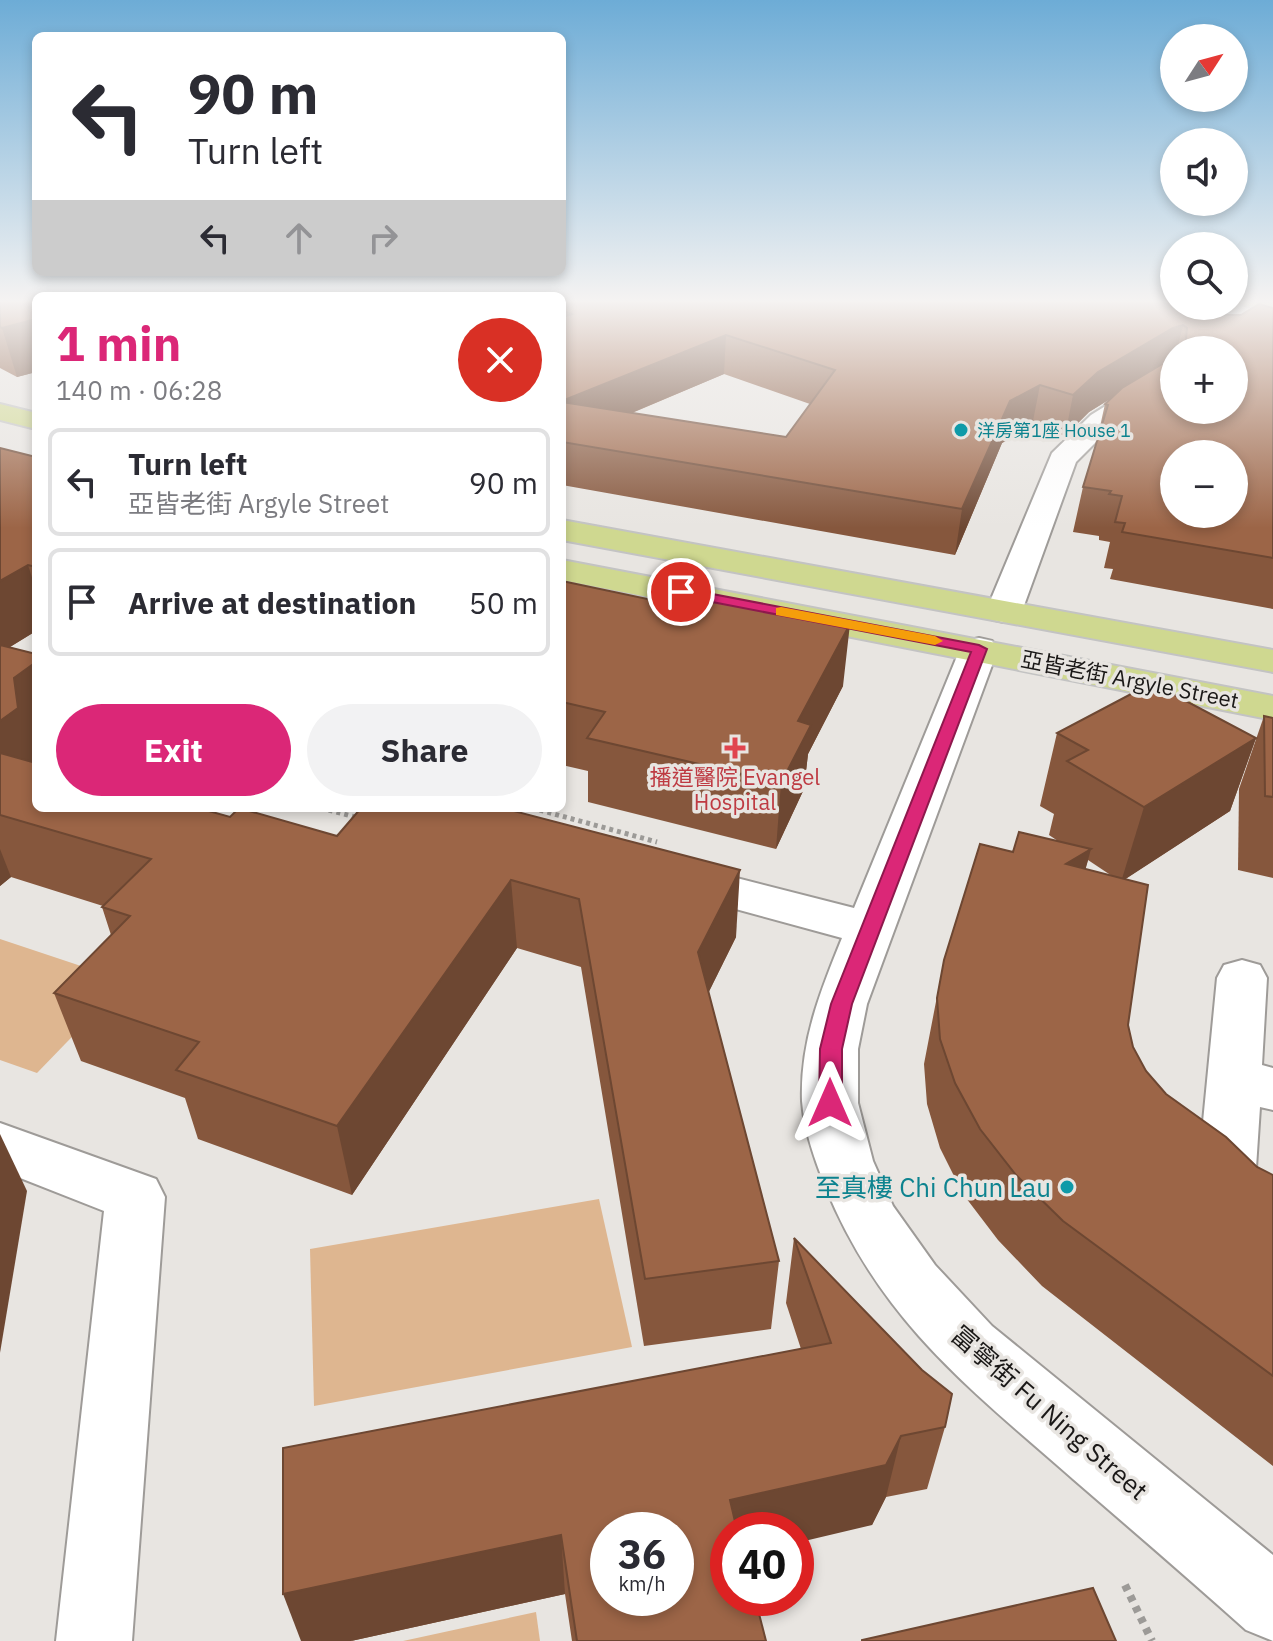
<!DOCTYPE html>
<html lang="en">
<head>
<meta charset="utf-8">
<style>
  :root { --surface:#fff; --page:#f2f2f3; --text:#2b2b33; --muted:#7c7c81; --line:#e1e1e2; --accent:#db2777 }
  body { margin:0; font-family:"IBM Plex Sans","Noto Sans TC",sans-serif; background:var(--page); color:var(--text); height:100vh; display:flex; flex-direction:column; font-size:30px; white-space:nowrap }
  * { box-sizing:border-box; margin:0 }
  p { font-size:26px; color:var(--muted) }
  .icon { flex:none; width:44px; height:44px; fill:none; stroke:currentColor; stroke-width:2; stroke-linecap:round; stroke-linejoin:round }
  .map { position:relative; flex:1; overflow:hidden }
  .drawer { position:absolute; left:32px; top:292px; width:534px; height:520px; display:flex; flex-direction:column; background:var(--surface); border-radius:12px; box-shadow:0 4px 12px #0003 }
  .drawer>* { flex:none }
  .guide { position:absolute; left:32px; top:32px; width:534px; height:244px; border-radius:12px; box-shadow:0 4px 12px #0003; background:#fff; color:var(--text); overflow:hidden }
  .needle { width:52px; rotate:54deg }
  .buttons { position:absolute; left:1160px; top:24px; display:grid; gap:16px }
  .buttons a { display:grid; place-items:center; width:88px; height:88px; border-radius:50%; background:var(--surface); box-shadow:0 4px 12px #0003; font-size:40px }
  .speed { position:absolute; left:590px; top:1512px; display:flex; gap:16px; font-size:40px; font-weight:700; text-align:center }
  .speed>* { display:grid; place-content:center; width:104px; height:104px; border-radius:50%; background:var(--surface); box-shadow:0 4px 12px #0003; line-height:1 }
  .speed small { font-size:20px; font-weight:400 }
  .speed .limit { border:12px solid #d22; background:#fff; color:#111 }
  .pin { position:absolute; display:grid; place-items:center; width:68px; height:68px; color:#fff; margin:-34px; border:4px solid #fff; border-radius:50%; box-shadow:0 2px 8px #0007 }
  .me { position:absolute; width:88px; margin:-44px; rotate:0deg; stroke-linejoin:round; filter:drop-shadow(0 0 6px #0008) }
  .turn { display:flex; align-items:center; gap:28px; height:168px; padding:0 24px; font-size:36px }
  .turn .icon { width:104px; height:104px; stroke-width:2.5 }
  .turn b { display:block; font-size:56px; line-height:68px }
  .lanes { display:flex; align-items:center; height:76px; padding:0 24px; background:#0003; justify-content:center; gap:40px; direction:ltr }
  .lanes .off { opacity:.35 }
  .round { display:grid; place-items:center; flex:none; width:84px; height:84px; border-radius:42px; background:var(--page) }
  .head { display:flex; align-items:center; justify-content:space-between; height:136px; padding:0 24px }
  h1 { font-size:48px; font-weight:700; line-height:60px; color:var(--accent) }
  .button { display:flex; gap:16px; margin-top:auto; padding:16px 24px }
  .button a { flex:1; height:92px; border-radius:48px; background:var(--accent); color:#fff; font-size:32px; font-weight:700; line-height:92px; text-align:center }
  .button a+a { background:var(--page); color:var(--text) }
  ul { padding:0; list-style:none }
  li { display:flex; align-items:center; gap:24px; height:108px; margin:0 16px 12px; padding:0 8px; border:4px solid var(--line); border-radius:12px }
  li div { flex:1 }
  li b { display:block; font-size:30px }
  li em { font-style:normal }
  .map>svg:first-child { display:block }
  .green { fill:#deb690 }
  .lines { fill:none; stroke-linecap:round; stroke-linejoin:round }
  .minor-casing { stroke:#9e9b98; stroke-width:4 }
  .major-casing { stroke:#c3c3c3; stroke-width:4 }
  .path-far1 { stroke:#9c9a97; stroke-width:5; stroke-dasharray:4 4; stroke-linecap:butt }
  .path { stroke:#9c9a97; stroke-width:8; stroke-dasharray:6 6; stroke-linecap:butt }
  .minor { fill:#fff; fill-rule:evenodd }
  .major { fill:#cfd890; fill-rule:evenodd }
  .wall { fill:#86573d; fill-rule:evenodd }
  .shaded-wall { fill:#6d4732 }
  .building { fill:#9c6547; stroke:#6d4732; stroke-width:2; fill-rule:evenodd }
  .route { fill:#db2777; stroke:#8e194d; stroke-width:2 }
  .slow { fill:#f59e0b }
  .culture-dot { fill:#0f9aa8; stroke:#e8e5e1; stroke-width:3 }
  .health-dot { fill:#e0444e; stroke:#e8e5e1; stroke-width:3 }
  .labels { text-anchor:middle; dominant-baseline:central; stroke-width:7; stroke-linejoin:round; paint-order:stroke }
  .far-culture-label { font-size:18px; fill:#0d838f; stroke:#e8e5e1; text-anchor:start }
  .street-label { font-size:22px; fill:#1a1817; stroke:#e8e5e1 }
  .health-label { font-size:22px; fill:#be3a42; stroke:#e8e5e1 }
  .near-culture-label { font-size:26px; fill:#0d838f; stroke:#e8e5e1; text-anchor:end }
  .near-street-label { font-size:26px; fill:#1a1817; stroke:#e8e5e1 }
</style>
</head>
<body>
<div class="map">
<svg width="1273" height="1641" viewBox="0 0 1273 1641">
  <rect width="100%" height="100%" fill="#e8e5e1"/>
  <g class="green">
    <path d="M0,939L126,981L37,1073L0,1060Z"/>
    <path d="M599,1199L632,1347L314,1406L310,1249Z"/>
    <path d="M536,1612L540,1641H403Z"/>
  </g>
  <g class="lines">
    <defs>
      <g id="minor">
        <path d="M1174,367V387L1111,427L1076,462L1022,611L1017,619L1004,622L991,619L986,611L1052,453L1091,415L1165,369Z"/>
        <path d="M979,638L992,641L998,649L867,1004L858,1049V1103L873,1161L893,1206L935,1265L992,1326L1273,1555V1641L1246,1630C1189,1579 1131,1529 1073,1479C969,1388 880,1320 826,1188C815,1161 804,1130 802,1101C800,1042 820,992 842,938L666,890L659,879L666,868L682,864L854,908L960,649L966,641Z"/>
        <path d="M1242,960L1260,965L1267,978L1262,1065L1273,1068V1110L1260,1107L1255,1183L1273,1195V1253C1243,1242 1210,1223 1196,1194L1217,978L1224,965Z"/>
        <path d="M0,1123L156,1179L165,1197L132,1641H56L104,1211L0,1170Z"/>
      </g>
      <g id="major">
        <path d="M1238,299H1273V312L1241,304Z"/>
        <path d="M0,404L36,413V429L0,420Z"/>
        <path d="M562,520L1273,650V672L562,540Z"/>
        <path d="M562,560L1273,696V720L562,580Z"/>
      </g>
    </defs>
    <use href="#minor" class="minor-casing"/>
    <use href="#major" class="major-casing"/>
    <g class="path-far1">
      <path d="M321,808L359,818"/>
      <path d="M532,808L657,842"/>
    </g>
    <path class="path" d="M1125,1585L1152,1641"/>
    <use href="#minor" class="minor"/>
    <use href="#major" class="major"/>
  </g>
  <g class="wall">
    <path d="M0,299H36V372L17,377L0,368Z"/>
    <path d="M562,299L1226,306L1224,315H1241L1273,308V609L1110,579L1113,569L1104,568L1110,542L1099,540V536L1073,532L1083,487L1097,440L1105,404L1110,399L1089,412L1065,436L1032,426L1002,443L955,555L562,485ZM1174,350H1234L1174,410ZM724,374L810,404L786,437L632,413Z"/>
    <path d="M0,448L36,457V631L10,647L36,654V808L230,817L337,836L736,937L708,993L779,1261L771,1329L644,1346L581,967L517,948L352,1195L198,1139L185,1098L81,1061L54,993L111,935L102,907L103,906L11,877L0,886Z"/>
    <path d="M562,581L843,686L808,754L804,789L776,849L588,802V771L562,765Z"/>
    <path d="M1264,716L1273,718V878L1238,870L1239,789Z"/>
    <path d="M1057,733L1256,738L1230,811L1125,879L1128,1025L1133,1047L1146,1071L1166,1094L1257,1167L1273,1175V1466L1042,1286L998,1240L963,1194L940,1148L927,1104L924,1064L944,960L1013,852L1058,841L1049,835L1054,814L1040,806ZM1088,860L1112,876L1085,869Z"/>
    <path d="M794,1238L922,1370L945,1427L927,1489L886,1497L872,1525L728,1530L766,1641H572L565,1594L351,1641L801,1349L786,1303Z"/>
  </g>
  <g class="shaded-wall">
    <path d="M1214,306H1226L1219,334L1208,310Z"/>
    <path d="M36,319V372L17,377L2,328Z"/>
    <path d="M1183,325L1177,350H1174V361L1163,366L1089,412L1065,436L1073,395L1098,372L1173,328Z"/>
    <path d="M726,335L724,374L562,442V401Z"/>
    <path d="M1040,385L1032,426L1002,443L955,555L962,509L1010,401Z"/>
    <path d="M28,565L36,590V631L0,653V581Z"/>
    <path d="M850,624L843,686L808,754L804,789L776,849L781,783L798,721Z"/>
    <path d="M36,662V775L0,804V721L14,678Z"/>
    <path d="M1256,738L1230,811L1121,882L1144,807Z"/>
    <path d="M0,849L11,877L0,886Z"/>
    <path d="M1091,849L1074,912L1066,864Z"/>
    <path d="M740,870L736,937L695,1020L698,952Z"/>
    <path d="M511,880L517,948L352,1195L337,1126Z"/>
    <path d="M0,1134L27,1191L0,1353Z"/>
    <path d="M901,1436L886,1497L872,1525L796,1543V1530H728L730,1500Z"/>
    <path d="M561,1535L565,1594L351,1641H301L283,1594Z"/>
  </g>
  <g class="building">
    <path d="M0,299H36V319L2,328L0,327Z"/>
    <path d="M566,299H1174V306H1214L1208,310L1210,315H1241L1259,304L1273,308V558L1122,532L1125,523L1115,522L1122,496L1109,494L1111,491L1083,487L1108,405L1105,404L1122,388L1174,357V410H1234V350H1185L1187,328L1183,325L1173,328L1098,372L1073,395L1040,385L1010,401L962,509L562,442V402L786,437L835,370L726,335L562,401V317L572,314L562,310V300ZM1174,454H1234V514H1174Z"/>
    <path d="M0,448L36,457V567L28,565L0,581Z"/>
    <path d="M562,581L666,603L676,590L850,624L798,721L811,725L781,783L587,738L605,712L562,702Z"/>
    <path d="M0,645L36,654V662L14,678L18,708L0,721Z"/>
    <path d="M1152,683L1256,738L1144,807L1067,761L1088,750L1057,733Z"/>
    <path d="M1264,716L1273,718V797L1265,796Z"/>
    <path d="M0,753L36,763V808H198L230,817L239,808L337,836L361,808H502L740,870L698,952L779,1261L645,1279L579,899L511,880L337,1126L176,1070L199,1042L54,993L130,916L102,907L151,859L0,815Z"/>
    <path d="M1019,832L1091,849L1066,864L1148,885L1128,1025L1133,1047L1146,1071L1166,1094L1226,1137L1257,1167L1273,1175V1376L1063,1221L1016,1175L980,1129L955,1083L940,1039L937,998L944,960L980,844L1013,852Z"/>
    <path d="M794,1238L922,1370L952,1394L945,1427L901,1436L886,1465L730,1500L737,1530H728V1598H755L766,1641H577L561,1535L283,1594V1448L831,1343ZM608,1530H676V1598H608Z"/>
    <path d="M1093,1588L1116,1641H862V1640Z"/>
  </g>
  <linearGradient id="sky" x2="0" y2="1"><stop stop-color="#6dacd6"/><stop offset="0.57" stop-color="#f5f3f2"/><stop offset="1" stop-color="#f5f3f2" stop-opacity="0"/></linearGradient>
  <rect width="1273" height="528" fill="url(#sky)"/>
  <path class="route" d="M681,588L979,645L987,649L852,1004L842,1049V1103L838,1109L830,1112L822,1109L819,1103L820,1049L831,1004L971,652L676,595L674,592Z"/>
  <path class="slow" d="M781,607L935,636L943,641L935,645L776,615V608Z"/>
  <g class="culture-dot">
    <circle cx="961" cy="430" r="8"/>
    <circle cx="1067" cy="1187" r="8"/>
  </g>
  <path class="health-dot" d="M731 736h8v8h8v8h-8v8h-8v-8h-8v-8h8z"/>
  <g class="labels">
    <g class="far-culture-label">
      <text x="977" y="430">洋房第1座 House 1</text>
    </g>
    <g class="street-label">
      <text transform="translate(1130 679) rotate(11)">亞皆老街 Argyle Street</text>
    </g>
    <g class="health-label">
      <text x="735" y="776">播道醫院 Evangel<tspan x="735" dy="25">Hospital</tspan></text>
    </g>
    <g class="near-culture-label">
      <text x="1051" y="1187">至真樓 Chi Chun Lau</text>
    </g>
    <g class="near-street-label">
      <text transform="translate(1050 1412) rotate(41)">富寧街 Fu Ning Street</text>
    </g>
  </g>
</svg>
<div class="buttons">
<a><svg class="needle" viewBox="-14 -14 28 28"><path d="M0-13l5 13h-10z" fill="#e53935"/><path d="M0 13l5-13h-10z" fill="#7c7c81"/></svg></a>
<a><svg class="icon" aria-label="sound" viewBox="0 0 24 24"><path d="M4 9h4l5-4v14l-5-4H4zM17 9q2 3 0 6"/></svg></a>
<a><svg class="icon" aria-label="search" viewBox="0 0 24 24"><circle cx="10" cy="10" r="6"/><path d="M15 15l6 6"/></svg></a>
<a>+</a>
<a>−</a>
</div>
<div class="speed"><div>36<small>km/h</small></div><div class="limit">40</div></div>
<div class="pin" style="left:681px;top:592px;background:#d93025"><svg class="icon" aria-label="arrive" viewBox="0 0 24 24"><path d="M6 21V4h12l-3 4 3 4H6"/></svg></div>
<svg class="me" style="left:830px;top:1103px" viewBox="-20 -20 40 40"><path d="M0-17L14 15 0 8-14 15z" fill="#db2777" stroke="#fff" stroke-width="4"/></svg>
<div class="guide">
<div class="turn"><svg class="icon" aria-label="left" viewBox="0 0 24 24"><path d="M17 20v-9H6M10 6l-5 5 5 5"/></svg><div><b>90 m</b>Turn left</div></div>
<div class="lanes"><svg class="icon" aria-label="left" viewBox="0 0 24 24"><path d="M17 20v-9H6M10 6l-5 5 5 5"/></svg><svg class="icon off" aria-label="ahead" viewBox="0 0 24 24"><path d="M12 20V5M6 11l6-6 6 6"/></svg><svg class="icon off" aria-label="right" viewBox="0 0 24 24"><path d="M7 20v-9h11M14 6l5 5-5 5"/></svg></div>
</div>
<section class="drawer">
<div class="head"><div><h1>1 min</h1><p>140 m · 06:28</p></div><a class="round" style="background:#d93025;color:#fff"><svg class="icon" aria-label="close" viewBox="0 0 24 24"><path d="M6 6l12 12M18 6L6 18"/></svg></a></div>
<ul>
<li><svg class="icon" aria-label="left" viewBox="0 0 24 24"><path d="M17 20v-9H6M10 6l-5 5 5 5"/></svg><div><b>Turn left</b><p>亞皆老街 Argyle Street</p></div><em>90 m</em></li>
<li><svg class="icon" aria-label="arrive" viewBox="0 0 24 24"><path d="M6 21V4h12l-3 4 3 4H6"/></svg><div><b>Arrive at destination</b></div><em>50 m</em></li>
</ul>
<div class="button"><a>Exit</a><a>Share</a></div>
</section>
</div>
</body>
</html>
